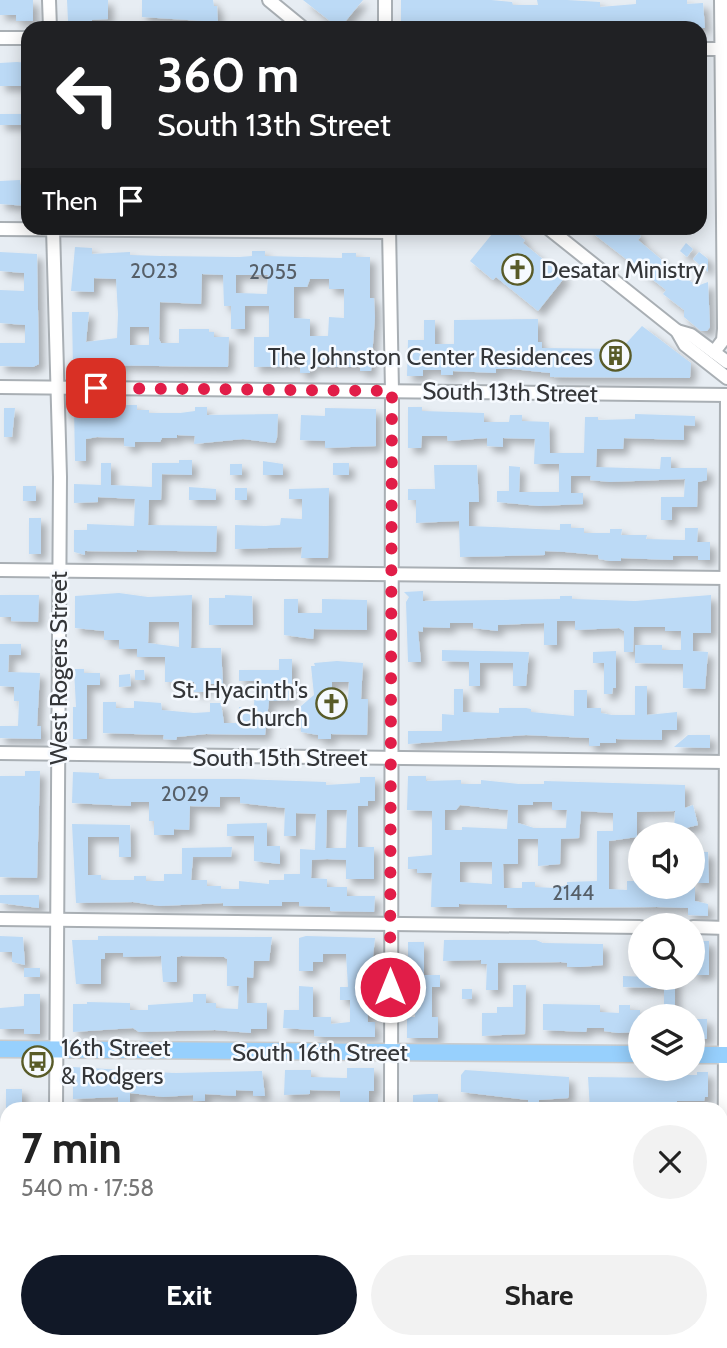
<!DOCTYPE html>
<html lang="en">
<head>
<meta charset="utf-8">
<style>
  :root { --surface:#fff; --page:#f2f2f2; --text:#222; --muted:#767676; --accent:#111827 }
  body { margin:0; font-family:Cabin,sans-serif; background:var(--page); color:var(--text); height:100vh; display:flex; flex-direction:column; font-size:26px; white-space:nowrap }
  * { box-sizing:border-box; margin:0 }
  p { font-size:23px; color:var(--muted) }
  .icon { flex:none; width:38px; height:38px; fill:none; stroke:currentColor; stroke-width:2; stroke-linecap:round; stroke-linejoin:round }
  .map { position:relative; flex:1; overflow:hidden }
  .side { position:absolute; left:0px; top:1102px; width:728px; height:247px; display:flex; flex-direction:column; background:var(--surface); border-radius:21px 21px 0 0; box-shadow:0 4px 18px #0003 }
  .side>* { flex:none }
  .hud { position:absolute; left:21px; top:21px; width:686px; height:214px; border-radius:21px; box-shadow:0 4px 18px #0003; background:#202124; color:#fff; overflow:hidden }
  .fabs { position:absolute; left:628px; top:822px; display:grid; gap:14px }
  .fabs a { display:grid; place-items:center; width:77px; height:77px; border-radius:50%; background:var(--surface); box-shadow:0 4px 18px #0003; font-size:35px }
  .pin { position:absolute; display:grid; place-items:center; width:60px; height:60px; color:#fff; margin:-30px; border-radius:14px; box-shadow:0 4px 10px #0006 }
  .me { position:absolute; width:77px; margin:-38px; rotate:0deg; stroke-linejoin:round; filter:drop-shadow(0 0 5px #0008) }
  .turn { display:flex; align-items:center; gap:24px; height:147px; padding:0 21px; font-size:32px }
  .turn .icon { width:91px; height:91px; stroke-width:2.5 }
  .turn b { display:block; font-size:49px; line-height:60px }
  .then { display:flex; align-items:center; height:66px; padding:0 21px; background:#0003; gap:14px; font-size:26px }
  .round { display:grid; place-items:center; flex:none; width:74px; height:74px; border-radius:37px; background:var(--page) }
  .summary { display:flex; align-items:center; justify-content:space-between; height:119px; padding:0 21px }
  h1 { font-size:42px; font-weight:700; line-height:52px }
  .action { display:flex; gap:14px; margin-top:auto; padding:14px 21px }
  .action a { flex:1; height:80px; border-radius:42px; background:var(--accent); color:#fff; font-size:28px; font-weight:700; line-height:80px; text-align:center }
  .action a+a { background:var(--page); color:var(--text) }
  .map>svg:first-child { display:block }
  .building { fill:#bcdaf6; fill-rule:evenodd; filter:url(#shadow) }
  .lines { fill:none; stroke-linecap:round; stroke-linejoin:round }
  .minor-casing { stroke:#a9afb4; stroke-width:16 }
  .major-casing { stroke:#cacbcc; stroke-width:19 }
  .minor { stroke:#fff; stroke-width:12 }
  .major { stroke:#97d0fd; stroke-width:16 }
  .route { stroke:#e11d48; stroke-width:12; stroke-dasharray:0 21.6 }
  .labels { text-anchor:middle; dominant-baseline:central; stroke-width:5; stroke-linejoin:round; paint-order:stroke }
  .number-label { font-size:21px; fill:#565f68 }
  .poi-label { font-size:24px; fill:#343639; stroke:#f6faff; text-anchor:start }
  .street-label { font-size:24px; fill:#343639; stroke:#f6faff }
</style>
</head>
<body>
<div class="map">
<svg width="727" height="1348" viewBox="0 0 727 1348">
  <defs>
    <filter id="shadow"><feDropShadow dx="5.5" dy="5.5" stdDeviation="3.5" flood-color="#0004"/></filter>
  </defs>
  <rect width="100%" height="100%" fill="#e7edf3"/>
  <g class="building">
    <path d="M0,0H33V21H16V15H0Z"/>
    <path d="M67,0H108V19L92,20V23L68,21Z"/>
    <path d="M142,0H213L214,6H217L218,22L142,17Z"/>
    <path d="M303,0H363L340,28H325L330,21Z"/>
    <path d="M401,0H491L512,2L513,5H538L537,0H567L600,2V7L636,4V0H687V4L703,3L705,28H501V24H470V28H456V25L401,28Z"/>
    <path d="M17,62L28,63V86H0V63Z"/>
    <rect x="0" y="114" width="28" height="11"/>
    <path d="M20,180V185L28,186V206L0,204V181Z"/>
    <path d="M497,228H510L525,240L523,243L565,277L538,311L496,277L493,280L470,261Z"/>
    <path d="M586,228H631L641,236L638,240L668,265L697,286L708,282L710,327L707,331H701L684,317V310L663,294L666,290Z"/>
    <path d="M686,243L693,249L687,257L680,251Z"/>
    <path d="M75,247L92,248V254L130,252V255L161,256L239,257L252,256V251H265V256L342,258V253H356V257H370V298H374L375,317L371,371H360V367H310V373H300V366L254,367V337H269V306H245V329H231V306H224L223,275L202,274L201,304L160,302L159,339L161,343H179V329H209V332H214V337H229L228,367L87,365V371H73L72,312H89L86,342L117,338L118,314L116,279L94,278V292L71,291ZM236,275H268L267,294L236,293ZM310,279H329V289H344V318L329,317L328,336H310V319L294,318V287H307ZM130,327H149V345H130Z"/>
    <path d="M0,252L37,254L39,364L33,367L0,366V343H25V325L0,323V290L24,291V273L0,271Z"/>
    <path d="M699,252L708,259V272L693,259Z"/>
    <path d="M538,319V342H542V348L621,349L642,326L691,363L690,378L550,377V373L512,369H496V373L453,371V375H441V370H423V376H407L408,340H424V320H435V344H454V320Z"/>
    <path d="M124,405H137V410H149V413H180L195,411V407H207V415L278,414L277,438L275,443L243,439L194,444L195,436L177,435V438H162L160,442H135V447L124,446V438L97,437L86,439V461H75L74,408L124,410Z"/>
    <path d="M408,407H422V411L484,413V422H509L510,415H522V421L549,422L550,453H584L585,417H598V420L635,419V414L695,416V426L684,425V440L624,438L623,449H597L596,467L660,469L661,457H671V468H707V480L698,482L697,507H672V520H661V497H684L685,479L610,482L590,480L591,476H571V493H583V504L539,506L497,502V491H509V466L520,467L519,492H559V464H534L535,439L503,438V447L487,446V438L448,441L447,436H422L421,448H408Z"/>
    <path d="M4,408H15L12,437H4Z"/>
    <path d="M325,408L376,409V446L325,448V441L300,440L301,415L325,416Z"/>
    <path d="M179,460H192V475L162,474L161,500H149L148,525L217,526L216,552L137,550V552L85,551V555L74,552V530H87V524L134,526L135,499L98,497V502L74,503V484L101,485V463H111V485L152,487V463H179Z"/>
    <path d="M263,461L283,464V475H263Z"/>
    <rect x="333" y="463" width="16" height="12"/>
    <rect x="230" y="464" width="12" height="11"/>
    <path d="M434,465H477L479,502H469V526L560,530V524H571V528H584V533H610V529H622L621,535H647L646,539L685,540V528H698L697,542H710V560H698V556H673V560L621,558V561H610L599,559L598,555L565,552L545,551V555L460,557L459,521L416,523V500H408V489H435Z"/>
    <rect x="23" y="486" width="13" height="15"/>
    <path d="M189,487L216,489V500H189Z"/>
    <rect x="235" y="488" width="12" height="12"/>
    <path d="M329,488L328,558H301L302,547L235,549V525L265,526L280,525L281,518L302,519V499H289V489Z"/>
    <rect x="29" y="518" width="12" height="36"/>
    <path d="M423,591V601L560,599V596H572V599L635,601L711,595V633H693V651L708,652L705,689L683,688V664L635,663V645H662V650H681V631H665V627H634L633,652H624V631L619,628L575,630V621H557V645H544V623L498,625V631L473,628V623H450V628L423,627V632L418,631L421,662H408L406,602L409,597L404,592Z"/>
    <path d="M119,593L148,597L192,595L191,648H221L223,684H207L205,692H194V682H165V657H137V649H119V640H104V631L75,628V596ZM149,622H179V647L148,643Z"/>
    <path d="M0,595H39L38,622L11,621V617H0Z"/>
    <path d="M225,595L252,596L253,625H209V598H225Z"/>
    <path d="M284,599H298V613H322V599L367,600V630L314,629L313,639L284,635Z"/>
    <path d="M0,644H21V655H9L8,672L40,673L37,726H41V739L0,738V726H18L19,701H14V687L0,686Z"/>
    <path d="M442,650L529,652L526,686H513V663H480V686H469V662L442,661Z"/>
    <path d="M616,651V688H613L612,694H604V663H593V652Z"/>
    <path d="M279,659H292V700L269,701L265,735L206,734L177,737L176,740L163,739L164,735L103,733V702H116V708H134V701L161,703L162,710L194,713L210,712V703H221L224,723H239V707H254L255,681H239V670H279Z"/>
    <path d="M337,661L363,663L361,699H368L367,735L331,734V739H318V735L301,732V727L294,720V712L314,695L311,666H315L314,663ZM332,682H349L348,699H332Z"/>
    <path d="M74,669H84V673H100V685H87V739H73V707H76Z"/>
    <path d="M135,670H144L145,680H135Z"/>
    <path d="M130,674L131,686L119,687V675Z"/>
    <path d="M635,686H647V715L677,712V730H662V740L616,739V743H600V746H589V738L526,735L408,744V731H442V714L454,715V689H463V712L499,713V708H526L531,709V712L574,716V690H587V708H601V713L612,715H635Z"/>
    <path d="M688,735H710V748L674,747Z"/>
    <path d="M25,771H40L37,878L0,877V776H25Z"/>
    <path d="M73,772L99,773V779H239L326,782V785L360,783V777H375V801H368V806H358V847H374V879H346V860L327,859L312,860L311,878L327,879V887H347V896H375L374,912L330,911V907L299,906V902H282V906H223V903L160,906L133,902L76,903L72,824L130,825L131,857H119V837H88V875H101V880H134V876H146V881H164V874H182V848L232,847L231,857H193L191,880H207V886H221V889H239V881L269,884V880H284V874H300V849L315,850L316,814L296,813V836H284L285,808L240,803V797H220V807L190,806L189,830L174,829V835H154V821H149V802H131V806L72,803ZM327,810H347L346,848H326Z"/>
    <path d="M408,776H426V781L461,780V784H481V780L519,784H544V781L685,785V808L693,805L698,825L674,831L675,811L637,812V837L609,841V889L627,890V881H638V887H695V901L708,904V916L688,915V908L657,907L507,908V905L459,904V907H431L432,873H417V869H408V857L432,855V811L407,810ZM533,802H552V810H567L566,828H534L518,823V805H533ZM460,805L508,810L507,829L462,827V830H445V810H456ZM581,811L613,813V831H597V881L567,882V885L554,888L535,887V882H522V888H504L503,864H518V839H538V866L560,864L561,839L579,838ZM460,862H492V884L460,882Z"/>
    <path d="M267,823V846H280V864L254,861V836H227V824Z"/>
    <path d="M693,852H708L709,883H693Z"/>
    <path d="M0,895H39V908L0,903Z"/>
    <path d="M0,936L23,937L25,965L12,962V952H0Z"/>
    <path d="M98,936L272,937L269,961H254L253,978L247,977V1003H267V1029H251V1033L215,1030L139,1032L133,1028L73,1032V1004H87V1002L130,1003V1010H148V1005L193,1002V994H206V1003H216V1008L238,1009L239,986H227V959L224,957L181,956L177,957V982H163L161,956L123,957V953H105V959H101V984H76L72,940H98Z"/>
    <path d="M306,936L375,938L370,986H367L368,1022H375V1037H324L314,1036V1030L283,1028L284,1010H299V986L313,987V1017H331V1024L350,1022V1000H340V987H348L346,954H323V962H313V971H299V938Z"/>
    <path d="M444,940H536L543,943L603,944V965L581,967H567V963L561,962L498,963V990H486L487,964H481V960L443,961Z"/>
    <rect x="693" y="941" width="16" height="34"/>
    <path d="M408,942H424V975H440V987H432V1017H438V1038H407V1017H415L413,963H408Z"/>
    <rect x="24" y="968" width="16" height="9"/>
    <path d="M623,976L675,978V1017H649V1008H664V988L623,987Z"/>
    <path d="M513,985H526L525,1034L482,1036V1013H497V1007H513Z"/>
    <rect x="462" y="989" width="10" height="10"/>
    <path d="M24,994H40V1034H24V1029H0V1008L24,1006Z"/>
    <path d="M543,1004L600,1005V1012L619,1013V1005H630V1010H640V1032L618,1033L604,1031V1028H587L586,1032L543,1030Z"/>
    <rect x="693" y="1019" width="14" height="20"/>
    <path d="M73,1067L174,1073L262,1071L265,1096H253V1091L236,1090V1096L205,1094V1101H193V1095L163,1097L130,1093V1110H118V1097L73,1099Z"/>
    <path d="M347,1068H374V1091H369V1110H345V1107L340,1106V1091L310,1090V1094L284,1095L285,1070H311V1077L347,1078Z"/>
    <path d="M465,1070L569,1077V1095L568,1098L539,1100V1106H528V1100L461,1092V1075Z"/>
    <path d="M697,1072H708V1097H705L704,1101H677V1110H590L588,1077L664,1078V1075H697Z"/>
    <rect x="6" y="1089" width="16" height="21"/>
    <path d="M429,1094H438V1107H428V1110L413,1107V1095Z"/>
  </g>
  <g class="lines">
    <defs>
      <g id="minor">
        <path d="M49,0L50,28"/>
        <path d="M269,0L303,28"/>
        <path d="M385,0V28"/>
        <path d="M0,38H28"/>
        <path d="M700,49H727"/>
        <path d="M53,228L60,477L56,1110"/>
        <path d="M389,228L392,391L391,1110"/>
        <path d="M548,228L677,331L685,345L727,378"/>
        <path d="M0,229L389,232"/>
        <path d="M677,331L691,335L727,362"/>
        <path d="M714,352L723,340L724,329L721,0"/>
        <path d="M0,387L727,395"/>
        <path d="M0,570L727,578"/>
        <path d="M0,753L727,762"/>
        <path d="M0,919L640,927"/>
        <path d="M693,927L727,928"/>
        <path d="M29,1348L37,1343H53L727,1346"/>
        <path d="M724,1348L727,395"/>
      </g>
      <g id="major">
        <path d="M0,1049L640,1054"/>
        <path d="M693,1055H727"/>
        <path d="M0,1210L7,1219"/>
        <path d="M99,1342L103,1348"/>
      </g>
    </defs>
    <use href="#minor" class="minor-casing"/>
    <use href="#major" class="major-casing"/>
    <use href="#minor" class="minor"/>
    <use href="#major" class="major"/>
  </g>
  <g class="lines">
    <path class="route" d="M96,388L392,391L390,987"/>
  </g>
  <defs>
    <symbol id="church-ring" viewBox="-11 -11 22 22"><circle r="9.5" fill="#f6faff" stroke="#585b28" stroke-width="1.5"/><path d="M-1.2-6h2.4v3.5h3.3v2.4h-3.3V6h-2.4V-.1h-3.3v-2.4h3.3Z" fill="#585b28"/></symbol>
    <symbol id="building-ring" viewBox="-11 -11 22 22"><circle r="9.5" fill="#f6faff" stroke="#585b28" stroke-width="1.5"/><path d="M-4-6H4V6H1V3H-1V6H-4ZM-2.5-4.3h1.7v1.8h-1.7ZM.8-4.3h1.7v1.8H.8ZM-2.5-1h1.7V.8h-1.7ZM.8-1h1.7V.8H.8Z" fill="#585b28"/></symbol>
    <symbol id="bus-ring" viewBox="-11 -11 22 22"><circle r="9.5" fill="#f6faff" stroke="#585b28" stroke-width="1.5"/><path d="M-5-6H5V4H4V6H2V4H-2V6H-4V4H-5ZM-3.5-4V0h7V-4ZM-3.5 1.2v1.5H-2V1.2ZM2 1.2v1.5H3.5V1.2Z" fill="#585b28"/></symbol>
  </defs>
  <g fill-rule="evenodd">
    <use href="#church-ring" x="500" y="252" width="35" height="35"/>
    <use href="#building-ring" x="598" y="338" width="35" height="35"/>
    <use href="#church-ring" x="314" y="686" width="35" height="35"/>
    <use href="#bus-ring" x="20" y="1044" width="35" height="35"/>
  </g>
  <g class="labels">
    <g class="number-label">
      <text x="154" y="270">2023</text>
      <text x="273" y="271">2055</text>
      <text x="185" y="793">2029</text>
      <text x="573" y="892">2144</text>
    </g>
    <g class="poi-label">
      <text x="541" y="269">Desatar Ministry</text>
      <text x="593" y="356" text-anchor="end">The Johnston Center Residences</text>
      <text x="308" y="689" text-anchor="end">St. Hyacinth's<tspan x="308" dy="28">Church</tspan></text>
      <text x="61" y="1047">16th Street<tspan x="61" dy="28">&amp; Rodgers</tspan></text>
    </g>
    <g class="street-label">
      <text transform="translate(510 392) rotate(1)">South 13th Street</text>
      <text transform="translate(58 668) rotate(-90)">West Rogers Street</text>
      <text x="280" y="757">South 15th Street</text>
      <text x="320" y="1052">South 16th Street</text>
    </g>
  </g>
</svg>
<div class="fabs">
<a><svg class="icon" aria-label="sound" viewBox="0 0 24 24"><path d="M4 9h4l5-4v14l-5-4H4zM17 9q2 3 0 6"/></svg></a>
<a><svg class="icon" aria-label="search" viewBox="0 0 24 24"><circle cx="10" cy="10" r="6"/><path d="M15 15l6 6"/></svg></a>
<a><svg class="icon" aria-label="layers" viewBox="0 0 24 24"><path d="M12 4l9 5-9 5-9-5zM3 14l9 5 9-5"/></svg></a>
</div>
<div class="pin" style="left:96px;top:388px;background:#d93025"><svg class="icon" aria-label="arrive" viewBox="0 0 24 24"><path d="M6 21V4h12l-3 4 3 4H6"/></svg></div>
<svg class="me" style="left:390px;top:987px" viewBox="-20 -20 40 40"><circle r="17" fill="#e11d48" stroke="#fff" stroke-width="3"/><path d="M0-11L8 9 0 5-8 9z" fill="#fff"/></svg>
<div class="hud">
<div class="turn"><svg class="icon" aria-label="left" viewBox="0 0 24 24"><path d="M17 20v-9H6M10 6l-5 5 5 5"/></svg><div><b>360 m</b>South 13th Street</div></div>
<div class="then">Then<svg class="icon" aria-label="arrive" viewBox="0 0 24 24"><path d="M6 21V4h12l-3 4 3 4H6"/></svg></div>
</div>
<section class="side">
<div class="summary"><div><h1>7 min</h1><p>540 m · 17:58</p></div><a class="round"><svg class="icon" aria-label="close" viewBox="0 0 24 24"><path d="M6 6l12 12M18 6L6 18"/></svg></a></div>
<div class="action"><a>Exit</a><a>Share</a></div>
</section>
</div>
</body>
</html>
